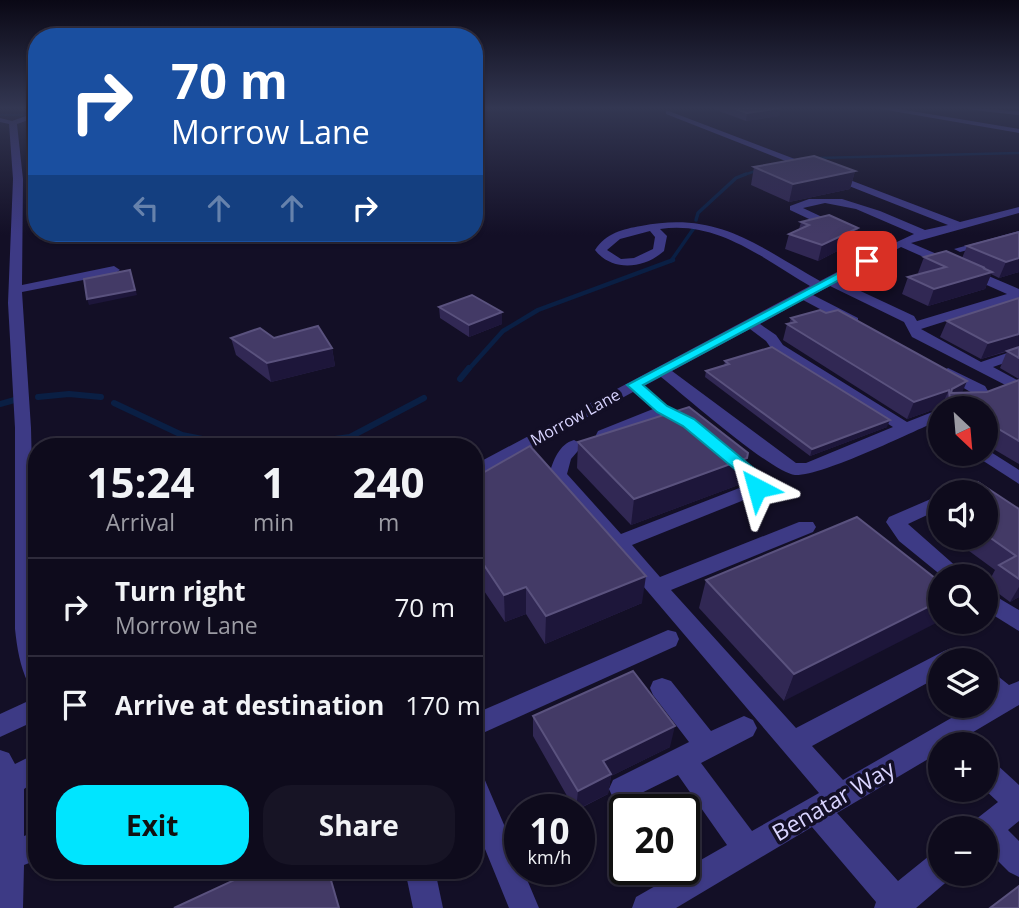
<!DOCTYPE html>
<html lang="en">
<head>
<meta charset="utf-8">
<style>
  :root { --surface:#0e0b1c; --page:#171425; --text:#f1f3f6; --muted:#9b9ba3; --line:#2e2b3b; --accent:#00e5ff }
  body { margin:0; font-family:"Open Sans",sans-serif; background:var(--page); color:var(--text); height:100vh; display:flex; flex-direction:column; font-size:26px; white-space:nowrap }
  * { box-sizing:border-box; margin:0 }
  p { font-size:23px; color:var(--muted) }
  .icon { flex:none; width:38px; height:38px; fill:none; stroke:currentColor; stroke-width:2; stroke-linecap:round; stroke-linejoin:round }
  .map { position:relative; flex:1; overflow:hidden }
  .panel { position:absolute; left:28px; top:438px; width:455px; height:441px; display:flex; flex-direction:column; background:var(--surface); border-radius:28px; box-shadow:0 2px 5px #0004,0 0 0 2px var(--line) }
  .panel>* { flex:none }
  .hud { position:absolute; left:28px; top:28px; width:455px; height:214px; border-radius:28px; box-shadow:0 2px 5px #0004,0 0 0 2px var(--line); background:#1a4fa0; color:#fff; overflow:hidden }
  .needle { width:46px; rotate:154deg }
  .controls { position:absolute; left:928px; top:396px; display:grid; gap:14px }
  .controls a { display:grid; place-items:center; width:70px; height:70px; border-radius:50%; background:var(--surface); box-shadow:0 2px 5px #0004,0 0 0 2px var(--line); font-size:35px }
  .speed { position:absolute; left:504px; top:794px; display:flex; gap:14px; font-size:35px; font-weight:700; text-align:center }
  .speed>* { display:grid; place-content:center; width:91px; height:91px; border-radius:50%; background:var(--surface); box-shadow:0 2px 5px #0004,0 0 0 2px var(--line); line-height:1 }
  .speed small { font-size:18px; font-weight:400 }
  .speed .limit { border:4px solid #111; border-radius:10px; background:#fff; color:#111 }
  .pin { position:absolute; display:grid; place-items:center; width:60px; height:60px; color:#fff; margin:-30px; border-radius:14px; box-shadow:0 4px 10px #0006 }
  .me { position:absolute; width:77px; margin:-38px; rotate:321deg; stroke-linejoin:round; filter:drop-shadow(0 0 5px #0008) }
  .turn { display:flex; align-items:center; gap:24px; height:147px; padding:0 28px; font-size:32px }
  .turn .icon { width:91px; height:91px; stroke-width:2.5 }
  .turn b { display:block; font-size:49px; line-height:60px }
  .lanes { display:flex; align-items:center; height:66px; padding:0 28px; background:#0003; justify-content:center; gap:35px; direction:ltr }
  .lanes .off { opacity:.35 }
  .eta { display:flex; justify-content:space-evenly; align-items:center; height:119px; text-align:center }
  .eta b { font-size:42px; font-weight:700; line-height:49px }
  .cta { display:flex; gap:14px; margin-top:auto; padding:14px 28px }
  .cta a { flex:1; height:80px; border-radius:28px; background:var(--accent); color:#111; font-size:28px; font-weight:700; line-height:80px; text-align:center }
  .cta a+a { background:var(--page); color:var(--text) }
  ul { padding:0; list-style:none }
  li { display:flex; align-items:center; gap:21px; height:98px; padding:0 28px; border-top:2px solid var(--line) }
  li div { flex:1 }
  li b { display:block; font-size:26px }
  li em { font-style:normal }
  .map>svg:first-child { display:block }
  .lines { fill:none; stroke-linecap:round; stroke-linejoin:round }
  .stream-far3 { stroke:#0a1f44; stroke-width:2.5 }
  .stream-far2 { stroke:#0a1f44; stroke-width:3.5 }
  .stream-far1 { stroke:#0a1f44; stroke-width:4.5 }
  .stream { stroke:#0a1f44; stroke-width:6 }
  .minor { fill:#3d3a85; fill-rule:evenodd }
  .wall { fill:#312854 }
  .shaded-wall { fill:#1d163a }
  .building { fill:#433a66; stroke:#5a527e; stroke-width:2 }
  .route { fill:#00e5ff; stroke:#0095a6; stroke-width:2 }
  .labels { text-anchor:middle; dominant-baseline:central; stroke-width:7; stroke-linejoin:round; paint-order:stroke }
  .far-street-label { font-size:16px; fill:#d9d4ff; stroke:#130f26 }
  .near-street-label { font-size:23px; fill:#d9d4ff; stroke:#130f26 }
</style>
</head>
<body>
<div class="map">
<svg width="1019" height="908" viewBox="0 0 1019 908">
  <rect width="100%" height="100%" fill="#130f26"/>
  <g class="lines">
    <g class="stream-far3">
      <path d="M0,115H33"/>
      <path d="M817,158L1019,153"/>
      <path d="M741,176L761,169"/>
    </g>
    <g class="stream-far2">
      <path d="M696,220L698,213L736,178L746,174"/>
      <path d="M671,261L694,228"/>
    </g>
    <path class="stream-far1" d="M468,370L503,331L538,310L673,260"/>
    <g class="stream">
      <path d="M460,379L469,368"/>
      <path d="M38,397L69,394L101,397"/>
      <path d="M114,403L182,435L238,446L297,444L350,437L424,398"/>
      <path d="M0,404L18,399"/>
    </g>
    <g class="minor">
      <path d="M875,108H893L1019,129V133Z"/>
      <path d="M969,108L1019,111V115L973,110Z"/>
      <path d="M666,110L960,222L1019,207V213L911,243L1019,289V298L921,329L981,362L1019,349V358L993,367L1019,381V392L912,337L904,322L830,286L813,295L858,318V324H848L803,300L760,324L776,335L783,345L907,422L940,409V420C909,433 823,476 795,475C772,473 684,395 661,377L644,386L668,406L696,420L698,424L696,428H684L664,417L610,439H598L596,435L598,431L653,409L633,392L474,479V465L810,286C764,259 717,220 660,229L667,236L664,251C644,269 612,272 595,250C606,233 623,229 641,226C718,211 756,245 820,281L877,251L790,210V206L809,199H842L880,211L925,230L948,225L666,114ZM825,203L856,209L914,234L886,247L803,208ZM650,231L655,237L653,249L634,258L621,259L607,250L620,239ZM901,247L1007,294L917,321L914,316L839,281ZM750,329L766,341L773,351L893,427L806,463H796L672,371Z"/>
      <path d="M37,112V117L17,124L23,179L22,285L114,266L120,270L114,274L22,292L31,428L37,686L28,683C20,666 17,648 15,629V428L8,303L13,179L9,124L0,122V118L12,121Z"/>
      <path d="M1019,231V237L960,252L954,249Z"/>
      <path d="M948,368L985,386L991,396C979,408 962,408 946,408L974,394L943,376L940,373Z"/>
      <path d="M574,440L583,445L571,459L567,474L621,534L747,485V480L722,459L719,455L722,451H734L765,478L766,488L764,492L632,545L660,577L799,522H813L816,527L813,532L671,590L796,728L944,651L952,648L964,653L968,660H940V676L812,746L843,780L974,705H985L988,697L985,695V670L994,673L1009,685L1019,681V705L953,744H940V752L837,813L898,881L929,856L940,852V873H952L951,878L916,908H874L876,902L812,827L676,908H632L636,897L727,845L678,775L623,802L613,798L609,789L613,780L689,742L653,695L650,688L653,681L662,678L671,681L711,731L744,716L753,720L757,728L753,736L701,763L752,831L819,793L552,479L549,475C553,461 559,444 574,440Z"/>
      <path d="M986,449L1019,470V484L971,453H985Z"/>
      <path d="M940,495V509L908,524L967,576H942L899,541L886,522L889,517Z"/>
      <path d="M985,590L1019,610V631L985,610Z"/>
      <path d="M668,630L676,632L679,639L676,646L474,737V714Z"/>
      <path d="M37,697V720L0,737V714Z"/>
      <path d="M0,750L9,753L15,764L37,753V780L24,789V836L37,831V860L24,865L23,908H0Z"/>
      <path d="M985,759L995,763L1019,785V821L1008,830L1019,841V877L1009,872L985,848V828H972L975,820L998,802L984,789Z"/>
      <path d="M474,774L484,778L520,862V870H523L539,908H509L474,822Z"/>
      <path d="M405,870H435L443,908H413Z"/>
    </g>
  </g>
  <g class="wall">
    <path d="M711,108H781L779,116L746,121Z"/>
    <path d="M754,167L855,171L850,189L789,202L751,185Z"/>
    <path d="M801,222L858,228L853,243L818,261L785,249L789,234L799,229Z"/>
    <path d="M1019,232V272L999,278L991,274L985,289L928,306L902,294L908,277L920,274L918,273L924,257L962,258L967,246Z"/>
    <path d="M1019,298V379L1000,368L1007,351H1009L981,359L940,337L947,321Z"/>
    <path d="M439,307L502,312V324L469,337L440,318Z"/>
    <path d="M791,318L962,392H987L1019,380V464L985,444V408H942L941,407L907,419L783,340L787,324H789Z"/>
    <path d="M231,338H274L332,348L335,366L271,382L236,355Z"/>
    <path d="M725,361L887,427L810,456L705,377L706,371L724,366Z"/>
    <path d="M578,442L741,484L631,525L577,468Z"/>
    <path d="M474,478L642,603L545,644L526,614L505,622L474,576Z"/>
    <path d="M985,492L1019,509V597L1010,602L987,585L995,570L950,537H985Z"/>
    <path d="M940,498V530L927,520L936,500Z"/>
    <path d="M857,517L784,701L699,608L706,580Z"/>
    <path d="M533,716L670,747L611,776L608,794L577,810H575L533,736Z"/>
  </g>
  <g class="shaded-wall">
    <path d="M781,108L779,116L746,121L747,113Z"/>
    <path d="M855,171L850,189L789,202L793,184Z"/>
    <path d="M858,228L853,243L818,261L822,245Z"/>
    <path d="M1019,258V272L999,278L1006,262Z"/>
    <path d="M985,268L982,275L992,272L985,289L928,306L934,289Z"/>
    <path d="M130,270L137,295L89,305L87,299Z"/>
    <path d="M502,312V324L469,337V325Z"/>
    <path d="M1019,334V347L981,359L988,343Z"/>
    <path d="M332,348L335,366L271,382L267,363Z"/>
    <path d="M967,381L960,398L950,401L952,389Z"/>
    <path d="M949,390L941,407L907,419L914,402Z"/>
    <path d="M890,420L887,427L810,456L812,449Z"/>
    <path d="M747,458L741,484L631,525L634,499Z"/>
    <path d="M646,576L642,603L545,644L546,616Z"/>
    <path d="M526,587V614L505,622L504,595Z"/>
    <path d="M1019,587V597L1010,602Z"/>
    <path d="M940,601V621L784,701L794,674Z"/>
    <path d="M675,726L670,747L611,776L608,794L576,810L578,791L603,761Z"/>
  </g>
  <g class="building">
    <path d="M733,108H781L747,113Z"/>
    <path d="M814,156L855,171L793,184L754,167Z"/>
    <path d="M829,215L858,228L822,245L789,234L809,225L801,222Z"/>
    <path d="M1019,232V258L1006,262L967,246Z"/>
    <path d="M946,251L985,268H983L992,272L934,289L908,277L946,267L924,257Z"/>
    <path d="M130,270L135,290L87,299L84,279Z"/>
    <path d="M472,295L502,312L469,325L439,307Z"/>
    <path d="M1019,298V334L988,343L947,321Z"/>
    <path d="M820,310L826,313L838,310L967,381L952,389L951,393L987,392L1019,380V441L985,421V408H962L950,401L949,390L914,402L787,324L796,322L791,318Z"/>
    <path d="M318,326L332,348L267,363L231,338L260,328L274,338Z"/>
    <path d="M772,347L890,420L812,449L706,371L729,364L725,361Z"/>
    <path d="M1019,347V358L1007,351Z"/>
    <path d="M689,407L748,453L747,458L634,499L578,442Z"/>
    <path d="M530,446L646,576L546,616L526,587L504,595L474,550V478Z"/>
    <path d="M978,482L1019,509V579L999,565L1016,556L985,534V492H955Z"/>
    <path d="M857,517L940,582V601L794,674L706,580Z"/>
    <path d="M633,671L675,726L603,761L611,774L578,791L533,716Z"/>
    <path d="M256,870H328L339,908H174Z"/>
    <path d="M1019,886V908H990Z"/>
  </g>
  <linearGradient id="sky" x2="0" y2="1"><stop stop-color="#0a0815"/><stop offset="0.46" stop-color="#333752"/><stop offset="1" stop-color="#333752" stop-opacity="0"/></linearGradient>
  <rect width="1019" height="235" fill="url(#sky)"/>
  <path class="route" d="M867,258L873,261L871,263L643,385L667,406L694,419L762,475L765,488L763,492H751L748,480L683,426L657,412L627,385Z"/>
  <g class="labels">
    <g class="far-street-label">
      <text transform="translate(575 417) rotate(-29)">Morrow Lane</text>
    </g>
    <g class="near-street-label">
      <text transform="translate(833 800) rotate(-30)">Benatar Way</text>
    </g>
  </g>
</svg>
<div class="controls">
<a><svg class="needle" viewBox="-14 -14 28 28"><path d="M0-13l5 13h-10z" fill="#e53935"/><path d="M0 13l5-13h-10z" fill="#9b9ba3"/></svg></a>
<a><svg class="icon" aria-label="sound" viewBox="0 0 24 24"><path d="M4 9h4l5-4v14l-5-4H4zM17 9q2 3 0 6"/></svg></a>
<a><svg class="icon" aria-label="search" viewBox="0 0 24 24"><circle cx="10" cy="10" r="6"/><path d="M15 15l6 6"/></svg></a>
<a><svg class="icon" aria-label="layers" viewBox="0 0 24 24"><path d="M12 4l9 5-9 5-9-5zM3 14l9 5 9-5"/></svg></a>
<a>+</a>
<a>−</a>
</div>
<div class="speed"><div>10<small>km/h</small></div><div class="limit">20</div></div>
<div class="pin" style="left:867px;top:261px;background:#d93025"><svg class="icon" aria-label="arrive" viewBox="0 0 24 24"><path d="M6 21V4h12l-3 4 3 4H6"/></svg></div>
<svg class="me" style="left:757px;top:488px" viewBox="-20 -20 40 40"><path d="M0-17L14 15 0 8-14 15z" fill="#00e5ff" stroke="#fff" stroke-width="4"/></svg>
<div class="hud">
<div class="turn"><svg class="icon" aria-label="right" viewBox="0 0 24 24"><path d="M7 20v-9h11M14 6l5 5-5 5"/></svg><div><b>70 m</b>Morrow Lane</div></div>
<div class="lanes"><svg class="icon off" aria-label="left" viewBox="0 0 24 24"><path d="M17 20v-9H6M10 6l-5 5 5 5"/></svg><svg class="icon off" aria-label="ahead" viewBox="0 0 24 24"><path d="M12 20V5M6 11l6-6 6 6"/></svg><svg class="icon off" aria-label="ahead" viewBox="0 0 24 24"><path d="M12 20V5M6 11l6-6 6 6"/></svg><svg class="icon" aria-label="right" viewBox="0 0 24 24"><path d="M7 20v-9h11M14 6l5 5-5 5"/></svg></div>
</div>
<section class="panel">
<div class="eta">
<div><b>15:24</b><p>Arrival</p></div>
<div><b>1</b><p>min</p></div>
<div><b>240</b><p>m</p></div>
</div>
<ul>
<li><svg class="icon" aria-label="right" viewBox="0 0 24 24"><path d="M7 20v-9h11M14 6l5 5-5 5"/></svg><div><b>Turn right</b><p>Morrow Lane</p></div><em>70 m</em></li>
<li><svg class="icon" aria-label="arrive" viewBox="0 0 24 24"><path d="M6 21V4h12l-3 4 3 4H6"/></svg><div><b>Arrive at destination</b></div><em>170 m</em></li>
</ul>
<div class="cta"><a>Exit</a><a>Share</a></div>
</section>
</div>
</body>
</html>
